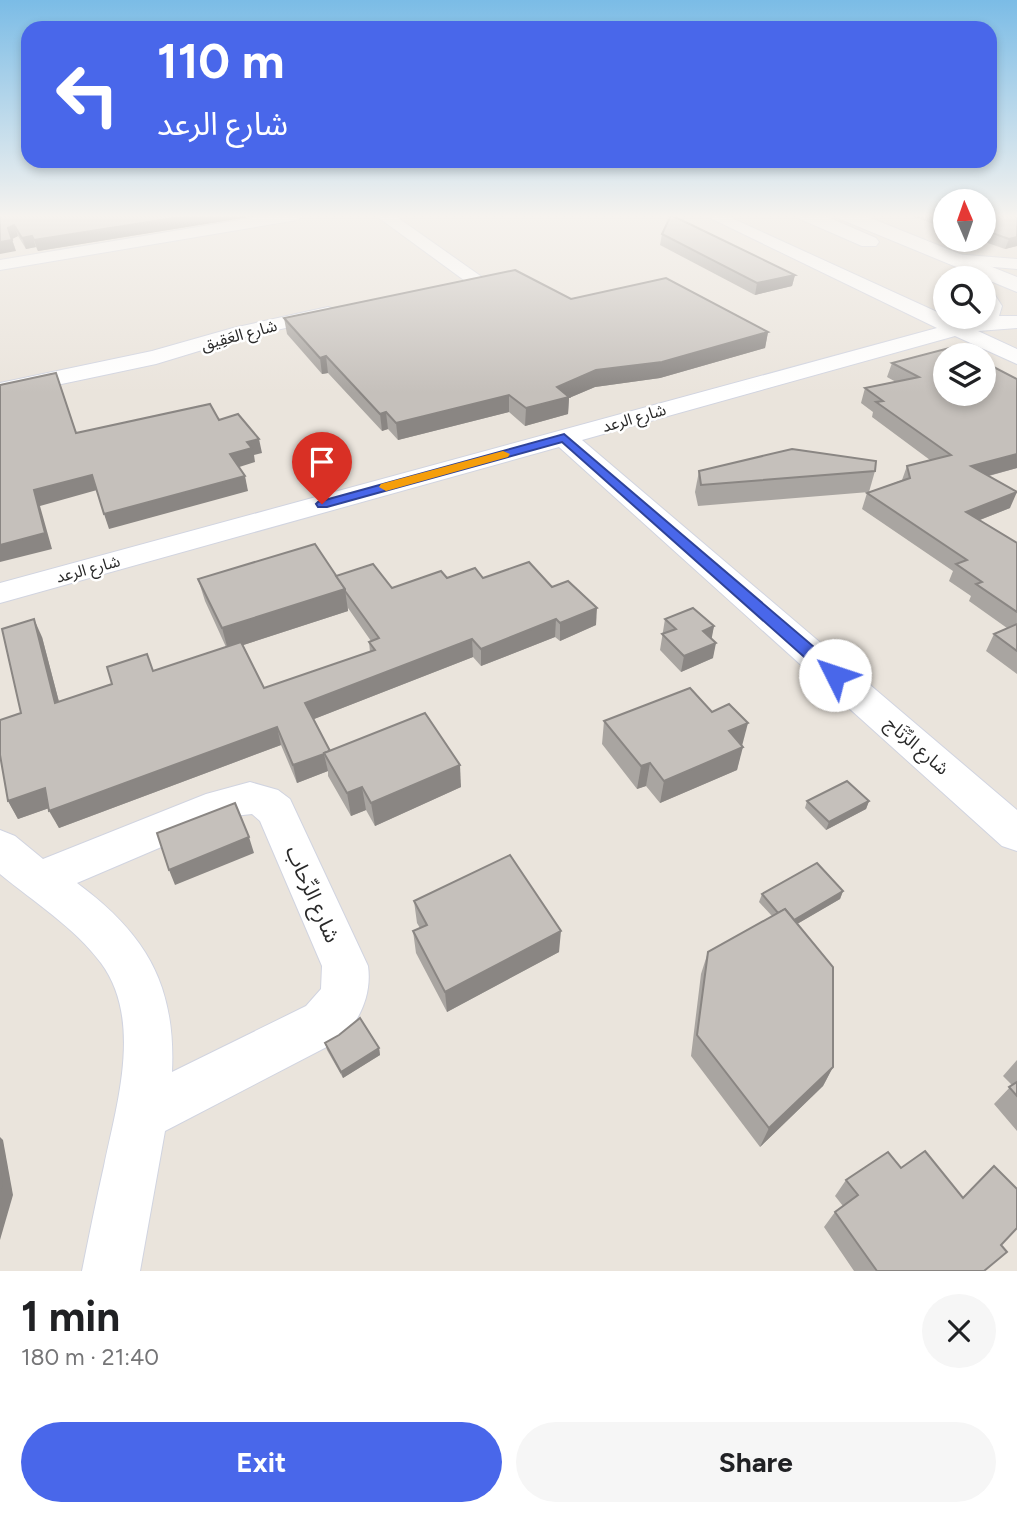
<!DOCTYPE html>
<html lang="en">
<head>
<meta charset="utf-8">
<style>
  :root { --surface:#fff; --page:#f6f6f6; --text:#202124; --muted:#757577; --accent:#4967ea }
  body { margin:0; font-family:Figtree,"Noto Sans Arabic",sans-serif; background:var(--page); color:var(--text); height:100vh; display:flex; flex-direction:column; font-size:26px; white-space:nowrap }
  * { box-sizing:border-box; margin:0 }
  p { font-size:23px; color:var(--muted) }
  .icon { flex:none; width:38px; height:38px; fill:none; stroke:currentColor; stroke-width:2; stroke-linecap:round; stroke-linejoin:round }
  .map { position:relative; height:1271px; overflow:hidden }
  .drawer { display:flex; flex-direction:column; background:var(--surface); flex:1 }
  .drawer>* { flex:none }
  .guide { position:absolute; left:21px; top:21px; width:976px; height:147px; border-radius:21px; box-shadow:0 4px 10px #0003; background:#4967ea; color:#fff; overflow:hidden }
  .needle { width:46px; rotate:358deg }
  .buttons { position:absolute; left:933px; top:189px; display:grid; gap:14px }
  .buttons a { display:grid; place-items:center; width:63px; height:63px; border-radius:50%; background:var(--surface); box-shadow:0 4px 10px #0003; font-size:35px }
  .pin { position:absolute; display:grid; place-items:center; width:60px; height:60px; color:#fff; margin:-72px -30px; border-radius:50% 50% 50% 0; rotate:-45deg; box-shadow:0 0 7px #0007 }
  .pin .icon { rotate:45deg }
  .me { position:absolute; width:77px; margin:-38px; rotate:311deg; stroke-linejoin:round; filter:drop-shadow(0 0 5px #0008) }
  .turn { display:flex; align-items:center; gap:24px; height:147px; padding:0 21px; font-size:32px }
  .turn .icon { width:91px; height:91px; stroke-width:2.5 }
  .turn b { display:block; font-size:49px; line-height:60px }
  .round { display:grid; place-items:center; flex:none; width:74px; height:74px; border-radius:37px; background:var(--page) }
  .summary { display:flex; align-items:center; justify-content:space-between; height:119px; padding:0 21px }
  h1 { font-size:42px; font-weight:700; line-height:52px }
  .button { display:flex; gap:14px; margin-top:auto; padding:14px 21px }
  .button a { flex:1; height:80px; border-radius:42px; background:var(--accent); color:#fff; font-size:28px; font-weight:700; line-height:80px; text-align:center }
  .button a+a { background:var(--page); color:var(--text) }
  .map>svg:first-child { display:block }
  .lines { fill:none; stroke-linecap:round; stroke-linejoin:round }
  .street-casing { stroke:#d1d4e0; stroke-width:2 }
  .secondary-casing { stroke:#d1d4e0; stroke-width:2 }
  .street { fill:#fff; fill-rule:evenodd }
  .secondary { fill:#fff; fill-rule:evenodd }
  .wall { fill:#a9a5a1; fill-rule:evenodd }
  .shaded-wall { fill:#8a8683 }
  .building { fill:#c5c0bb; stroke:#8a8683; stroke-width:2 }
  .route { fill:#4967ea; stroke:#2f4398; stroke-width:2 }
  .slow { fill:#f59e0b }
  .labels { text-anchor:middle; dominant-baseline:central; stroke-width:5; stroke-linejoin:round; paint-order:stroke }
  .far-street-label { font-size:16px; fill:#292929; stroke:#fff }
  .street-label { font-size:18px; fill:#292929; stroke:#fff }
  .near-street-label { font-size:21px; fill:#292929; stroke:#fff }
</style>
</head>
<body>
<div class="map">
<svg width="1017" height="1271" viewBox="0 0 1017 1271">
  <rect width="100%" height="100%" fill="#eae4dc"/>
  <g class="lines">
    <defs>
      <g id="street">
        <path d="M269,215H305L297,220L0,270V260Z"/>
        <path d="M375,215H394L489,282L486,286H472Z"/>
        <path d="M704,215H725L959,322L984,317V287L991,289L1002,306L999,316H1017V328L978,331L1017,349V364L955,336L582,440L1017,810V851L1002,846L559,447L0,603V583L937,328Z"/>
        <path d="M953,254L1017,259V269L947,263L944,259Z"/>
        <path d="M328,307L335,309L338,313L335,317L245,337L156,364L0,397V383L152,351L233,328Z"/>
        <path d="M250,782L278,790L290,799L368,966C372,994 360,1021 340,1040L165,1131L140,1271H82C89,1236 96,1201 104,1166C117,1103 143,1020 101,963C74,927 34,902 0,874V830L15,836L43,859L206,794ZM252,814L260,821L322,966L321,989L306,1006L172,1072C176,985 146,934 77,883L234,816Z"/>
      </g>
      <g id="secondary">
        <path d="M798,215H823L876,238L879,242L876,246H862L800,219Z"/>
        <path d="M838,215H863L1017,277V292L840,219Z"/>
      </g>
    </defs>
    <use href="#street" class="street-casing"/>
    <use href="#secondary" class="secondary-casing"/>
    <use href="#street" class="street"/>
    <use href="#secondary" class="secondary"/>
  </g>
  <g class="wall">
    <path d="M0,215H261L38,251L36,247L26,249L18,236L12,239L16,251Z"/>
    <path d="M909,215H945V228Z"/>
    <path d="M984,215L1017,246L1005,249L979,240H984Z"/>
    <path d="M662,234L795,275L792,286L755,295L660,245Z"/>
    <path d="M571,299L768,332L765,348L660,378L595,387L569,398L568,414L525,426L509,412L398,440L388,429L382,431L328,373L322,374L287,334L284,318Z"/>
    <path d="M953,347L1017,468L989,476L1010,508L980,520L1017,543V674L986,651L994,634L1007,628L969,601L971,596L949,581L953,571L862,509L867,493L902,480L907,466L930,460L872,417L873,412L861,403L865,388L896,382L887,377L892,363Z"/>
    <path d="M699,471H875L869,492L698,506L695,492Z"/>
    <path d="M336,576L392,588L447,578H483L552,587L596,625L560,641L555,637L481,666L473,657L314,719L330,751L461,787L375,826L366,810L351,816L328,776V771L297,783L281,745L59,828L49,808L18,819L8,801L21,713L42,637L59,702L226,647L205,601L198,579ZM348,608L371,641L369,642L370,652L264,688L243,645L348,611Z"/>
    <path d="M665,619L714,626L711,638L713,658L681,672L660,650Z"/>
    <path d="M604,721L742,746L737,770L660,803L646,786L637,789L602,744Z"/>
    <path d="M807,801H869L866,809L826,830L805,808Z"/>
    <path d="M843,891L840,899L797,924L833,1067L823,1086L760,1147L691,1056L701,974L708,952L772,916L759,902L762,894Z"/>
    <path d="M414,901L559,952L447,1012L416,953L413,931L420,928L417,923Z"/>
    <path d="M339,1035L379,1048L380,1055L343,1078L327,1050L325,1043Z"/>
    <path d="M1017,1060V1131L994,1104L1012,1085L1003,1076Z"/>
    <path d="M901,1168L1001,1245L984,1271H854L824,1227L835,1212L843,1206L835,1196L846,1180Z"/>
  </g>
  <g class="shaded-wall">
    <path d="M193,215H261L38,251L34,240Z"/>
    <path d="M14,225L18,236L12,239L8,228Z"/>
    <path d="M32,236L36,247L26,249L22,238Z"/>
    <path d="M1017,237V246L1005,249L1009,239Z"/>
    <path d="M12,240L16,251L0,254V242Z"/>
    <path d="M795,275L792,286L755,295L757,283Z"/>
    <path d="M768,332L765,348L660,378L595,387L569,398L568,414L525,426L526,408L557,387L596,370Z"/>
    <path d="M326,356L328,373L322,374L320,358Z"/>
    <path d="M509,395V412L398,440L396,423Z"/>
    <path d="M386,412L388,429L382,431L380,414Z"/>
    <path d="M259,439L262,453L254,455L255,462L233,469L230,454L247,442Z"/>
    <path d="M1017,454V468L965,482L971,466Z"/>
    <path d="M92,475L97,490L40,506L52,549L0,562V545L34,490Z"/>
    <path d="M245,476L248,491L109,529L104,514Z"/>
    <path d="M1017,492L1010,508L959,528L966,512Z"/>
    <path d="M345,589L348,611L228,650L222,628Z"/>
    <path d="M597,608L596,625L560,641V623Z"/>
    <path d="M34,619L42,637L64,721L55,703Z"/>
    <path d="M556,619L555,637L481,666V649Z"/>
    <path d="M714,626L711,642L703,631Z"/>
    <path d="M472,639L473,657L309,721L305,703Z"/>
    <path d="M716,643L713,658L681,672L684,656Z"/>
    <path d="M748,723L742,746L729,731Z"/>
    <path d="M277,727L281,745L59,828L49,811Z"/>
    <path d="M743,747L737,770L660,803L664,781Z"/>
    <path d="M324,754L328,771L297,783L293,765Z"/>
    <path d="M650,763L646,786L637,789L641,766Z"/>
    <path d="M460,765L461,787L375,826L371,803Z"/>
    <path d="M362,787L366,810L351,816L347,793Z"/>
    <path d="M45,788L55,806L18,819L8,801Z"/>
    <path d="M869,801L866,809L826,830L829,822Z"/>
    <path d="M249,837L254,853L175,885L169,870Z"/>
    <path d="M843,891L840,899L785,931L788,924Z"/>
    <path d="M561,931L559,952L447,1012L445,992Z"/>
    <path d="M379,1048L380,1055L343,1078L341,1072Z"/>
    <path d="M833,1067L823,1086L760,1147L769,1128Z"/>
    <path d="M0,1137L3,1140L13,1195L0,1240Z"/>
  </g>
  <g class="building">
    <path d="M0,215H193L34,240L32,236L22,238L14,225L8,228L12,240L0,242Z"/>
    <path d="M671,215L795,275L757,283L662,234Z"/>
    <path d="M984,215H1017V237L1009,239L984,230Z"/>
    <path d="M515,270L571,299L666,278L768,332L662,362L596,370L557,387L569,397L526,408L509,395L396,423L386,412L380,414L326,356L320,358L284,318Z"/>
    <path d="M953,347L969,355H945V394H984V362L1017,379V454L971,466L1017,492L966,512L1017,543V612L976,584L982,582L956,564L967,560L867,493L910,478L907,466L951,455L876,402L883,401L865,388L919,377L892,363Z"/>
    <path d="M56,373L76,433L210,404L219,420L238,414L259,439L247,442L252,448L230,454L245,476L104,514L92,475L34,490L45,533L0,545V385Z"/>
    <path d="M792,449L876,461L875,471L701,485L699,471Z"/>
    <path d="M315,544L345,589L222,628L198,579Z"/>
    <path d="M529,562L552,587L568,581L597,608L560,623L556,619L481,649L472,639L305,703L330,751L324,753V754L293,765L277,727L49,811L45,788L8,801L0,755V720L21,713L2,629L34,619L55,703L112,684L107,667L147,654L153,671L241,642L264,688L375,650L369,642L379,638L345,591V589L336,576L373,564L392,588L441,571L447,578L475,568L483,578Z"/>
    <path d="M693,608L714,626L703,631L716,643L684,656L662,634L676,629L665,619Z"/>
    <path d="M1017,624V651L994,634Z"/>
    <path d="M690,688L712,712L729,704L748,723L729,731L743,747L664,781L650,763L641,766L604,721Z"/>
    <path d="M425,713L460,765L371,803L362,787L347,793L324,753Z"/>
    <path d="M847,781L869,801L829,822L807,801Z"/>
    <path d="M235,803L249,837L169,870L157,833Z"/>
    <path d="M510,855L561,931L445,992L413,931L427,925L414,901Z"/>
    <path d="M817,863L843,891L794,920L785,909L778,913L762,894Z"/>
    <path d="M785,909L833,967V1067L769,1128L697,1035L708,952Z"/>
    <path d="M360,1018L379,1048L341,1072L325,1043L339,1035Z"/>
    <path d="M1017,1082V1096L1009,1087Z"/>
    <path d="M925,1151L963,1198L994,1166L1017,1189V1228L1001,1245L1007,1252L984,1271H877L835,1212L858,1195L846,1180L888,1152L901,1168Z"/>
    <path d="M0,1172L2,1185L0,1192Z"/>
  </g>
  <linearGradient id="sky" x2="0" y2="1"><stop stop-color="#7bbce6"/><stop offset="0.55" stop-color="#f6f3ef"/><stop offset="1" stop-color="#f6f3ef" stop-opacity="0"/></linearGradient>
  <rect width="1017" height="393" fill="url(#sky)"/>
  <path class="route" d="M564,434L841,670L843,675L841,679H829L562,442L327,507H318L316,504L318,502Z"/>
  <path class="slow" d="M503,451L510,454L508,457L386,491L379,487L381,484Z"/>
  <g class="labels">
    <g class="far-street-label">
      <text transform="translate(239 335) rotate(-15)">شارع العَقِيق</text>
      <text transform="translate(634 418) rotate(-16)">شارع الرعد</text>
      <text transform="translate(88 569) rotate(-15)">شارع الرعد</text>
    </g>
    <g class="street-label">
      <text transform="translate(917 746) rotate(41)">شارع الرِّتَاج</text>
    </g>
    <g class="near-street-label">
      <text transform="translate(313 894) rotate(66)">شارع الرِّحاب</text>
    </g>
  </g>
</svg>
<div class="buttons">
<a><svg class="needle" viewBox="-14 -14 28 28"><path d="M0-13l5 13h-10z" fill="#e53935"/><path d="M0 13l5-13h-10z" fill="#757577"/></svg></a>
<a><svg class="icon" aria-label="search" viewBox="0 0 24 24"><circle cx="10" cy="10" r="6"/><path d="M15 15l6 6"/></svg></a>
<a><svg class="icon" aria-label="layers" viewBox="0 0 24 24"><path d="M12 4l9 5-9 5-9-5zM3 14l9 5 9-5"/></svg></a>
</div>
<div class="pin" style="left:322px;top:504px;background:#d93025"><svg class="icon" aria-label="arrive" viewBox="0 0 24 24"><path d="M6 21V4h12l-3 4 3 4H6"/></svg></div>
<svg class="me" style="left:835px;top:675px" viewBox="-20 -20 40 40"><circle r="19" fill="#fff"/><path d="M0-13L10 11 0 6-10 11z" fill="#4967ea"/></svg>
<div class="guide">
<div class="turn"><svg class="icon" aria-label="left" viewBox="0 0 24 24"><path d="M17 20v-9H6M10 6l-5 5 5 5"/></svg><div><b>110 m</b>شارع الرعد</div></div>
</div>
</div>
<section class="drawer">
<div class="summary"><div><h1>1 min</h1><p>180 m · 21:40</p></div><a class="round"><svg class="icon" aria-label="close" viewBox="0 0 24 24"><path d="M6 6l12 12M18 6L6 18"/></svg></a></div>
<div class="button"><a>Exit</a><a>Share</a></div>
</section>
</body>
</html>
